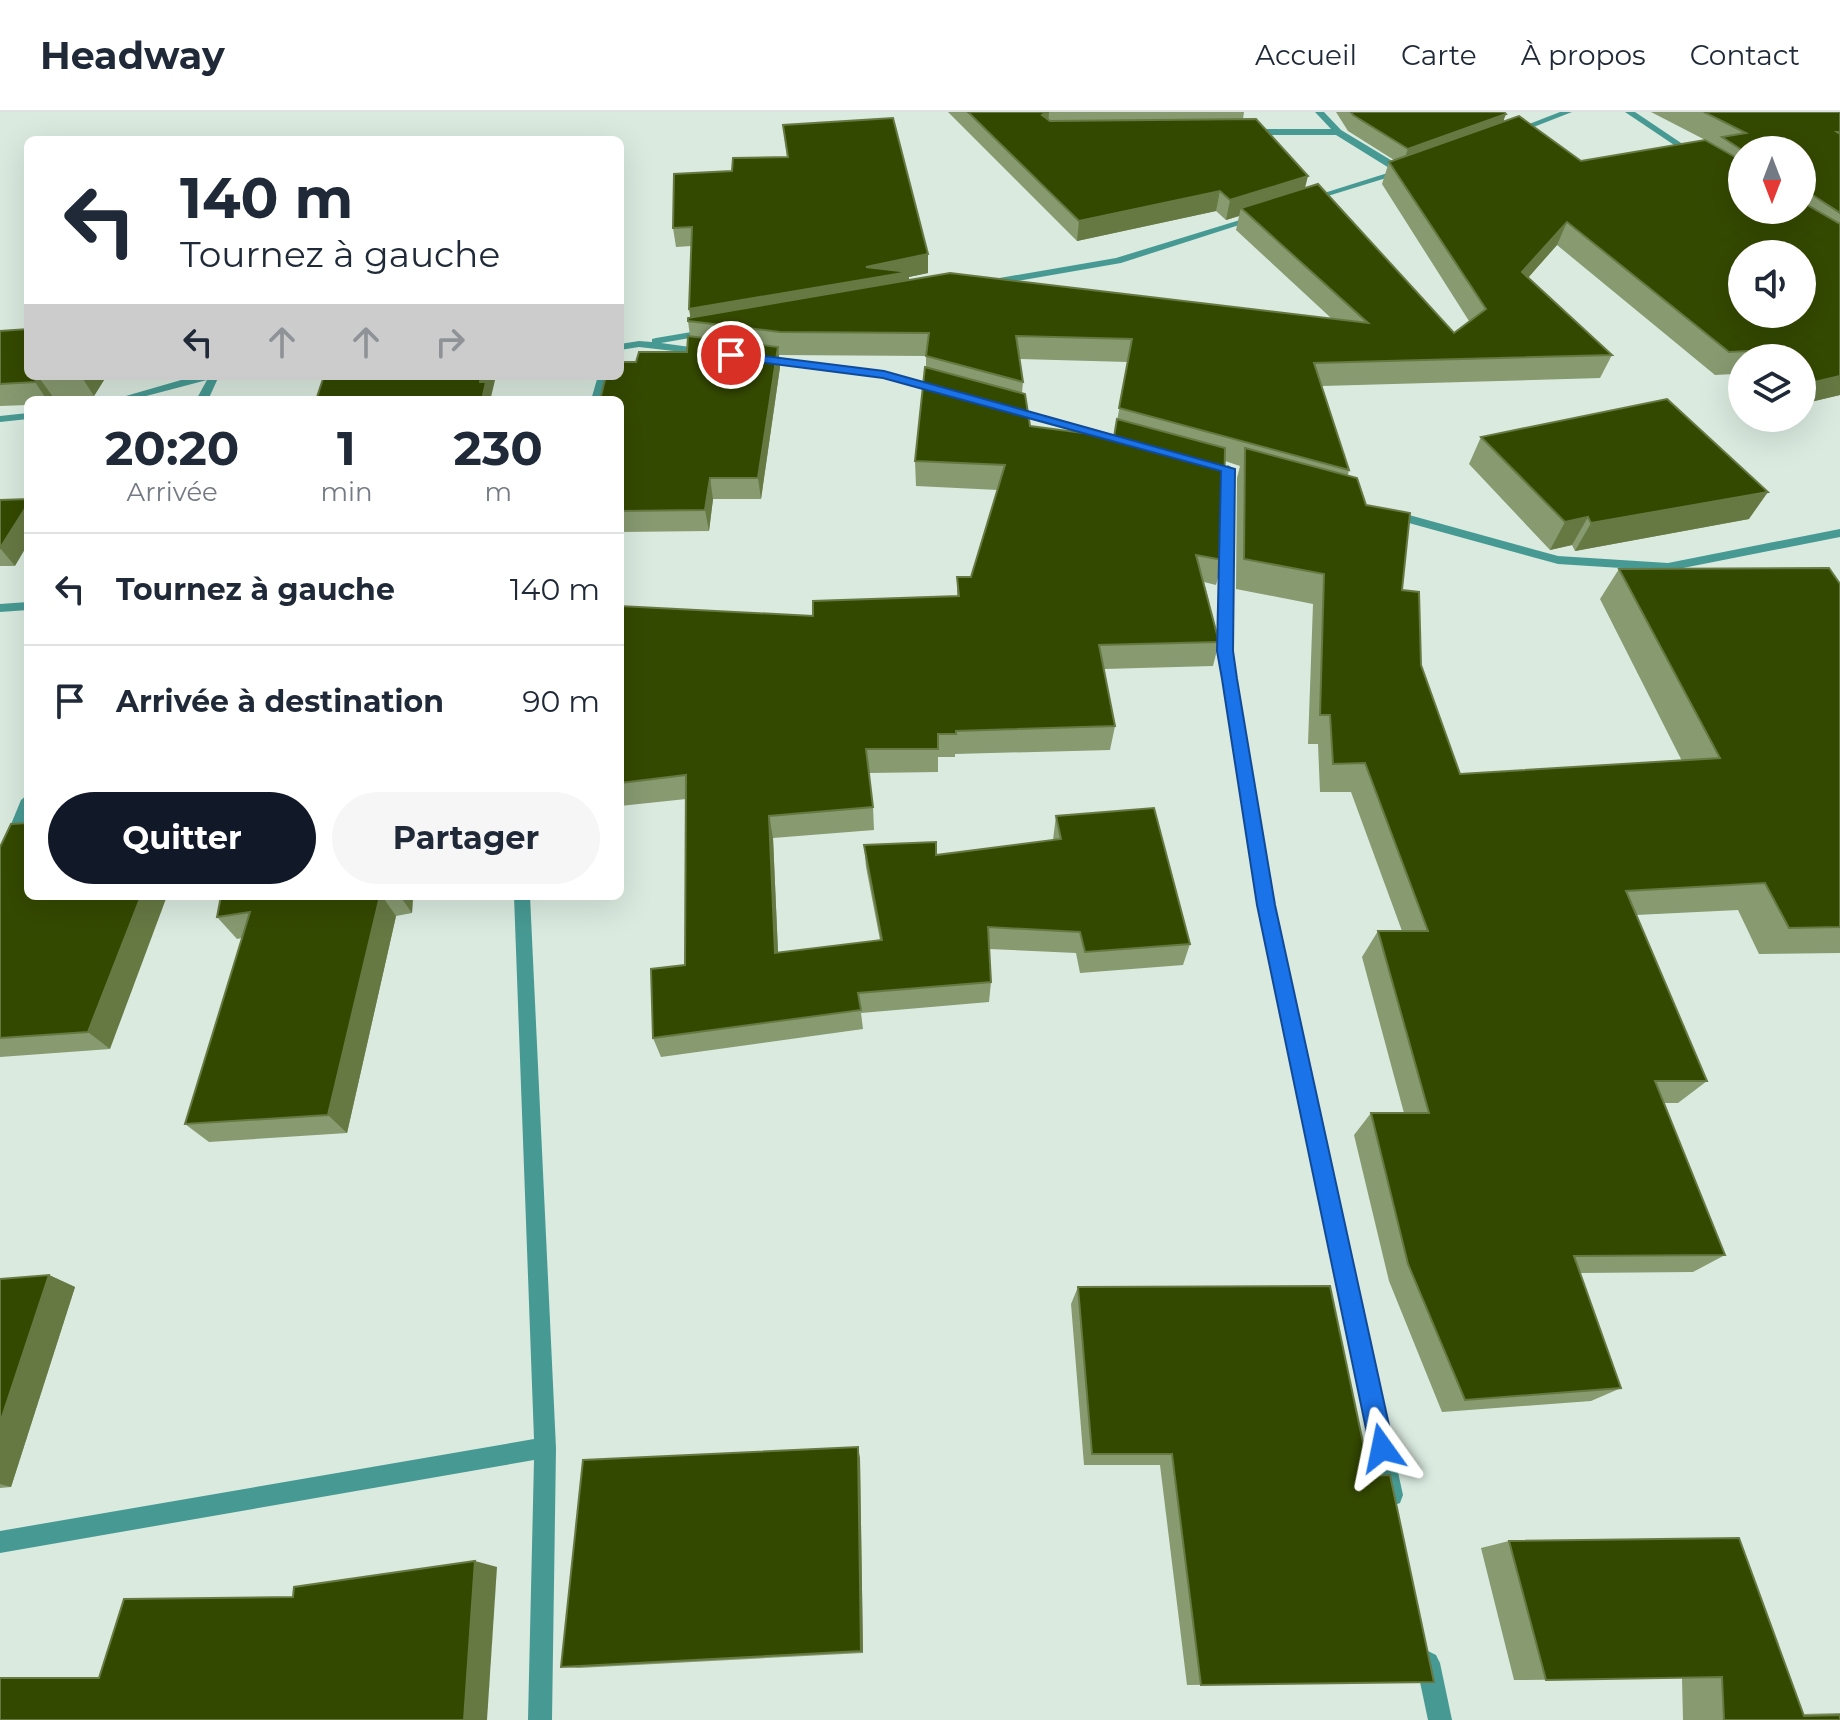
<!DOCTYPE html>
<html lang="fr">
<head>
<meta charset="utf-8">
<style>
  :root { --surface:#fff; --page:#f6f6f7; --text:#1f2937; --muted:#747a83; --line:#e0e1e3; --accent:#111827 }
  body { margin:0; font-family:Montserrat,sans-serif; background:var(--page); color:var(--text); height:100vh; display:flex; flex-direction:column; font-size:30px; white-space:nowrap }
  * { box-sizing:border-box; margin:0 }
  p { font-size:26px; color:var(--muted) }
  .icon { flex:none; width:44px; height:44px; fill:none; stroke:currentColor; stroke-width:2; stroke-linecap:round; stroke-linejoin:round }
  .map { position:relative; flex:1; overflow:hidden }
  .sheet { position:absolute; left:24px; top:284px; width:600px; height:504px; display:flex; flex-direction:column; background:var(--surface); border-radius:12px; box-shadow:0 8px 32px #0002 }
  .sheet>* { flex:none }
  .guide { position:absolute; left:24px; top:24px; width:600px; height:244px; border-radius:12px; box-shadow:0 8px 32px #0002; background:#fff; color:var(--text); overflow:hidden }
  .needle { width:52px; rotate:180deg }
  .tools { position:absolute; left:1728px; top:24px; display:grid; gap:16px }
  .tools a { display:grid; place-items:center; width:88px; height:88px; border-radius:50%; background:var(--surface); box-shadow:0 8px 32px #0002; font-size:40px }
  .pin { position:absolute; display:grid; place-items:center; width:68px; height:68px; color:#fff; margin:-34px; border:4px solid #fff; border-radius:50%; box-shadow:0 2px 8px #0007 }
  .me { position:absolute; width:88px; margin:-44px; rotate:348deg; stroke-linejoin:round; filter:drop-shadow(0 0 6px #0008) }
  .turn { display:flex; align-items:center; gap:28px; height:168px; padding:0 24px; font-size:36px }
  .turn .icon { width:104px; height:104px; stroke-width:2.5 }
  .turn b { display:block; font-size:56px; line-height:68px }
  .lanes { display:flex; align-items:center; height:76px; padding:0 24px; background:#0003; justify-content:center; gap:40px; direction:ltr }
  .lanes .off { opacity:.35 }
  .eta { display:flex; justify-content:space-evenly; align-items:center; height:136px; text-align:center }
  .eta b { font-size:48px; font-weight:700; line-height:56px }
  .primary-button { display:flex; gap:16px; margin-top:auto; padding:16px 24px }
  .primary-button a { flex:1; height:92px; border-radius:48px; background:var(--accent); color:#fff; font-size:32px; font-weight:700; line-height:92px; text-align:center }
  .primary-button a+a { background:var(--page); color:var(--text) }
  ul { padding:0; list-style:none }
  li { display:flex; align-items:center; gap:24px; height:112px; padding:0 24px; border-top:2px solid var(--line) }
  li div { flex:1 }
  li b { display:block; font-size:30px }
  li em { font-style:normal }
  header { display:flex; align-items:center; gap:48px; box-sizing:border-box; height:112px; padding:0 40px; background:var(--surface); border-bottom:2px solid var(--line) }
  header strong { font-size:38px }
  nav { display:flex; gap:44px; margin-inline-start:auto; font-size:28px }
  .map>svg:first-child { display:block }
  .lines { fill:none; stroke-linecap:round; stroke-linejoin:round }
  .street { fill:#479a93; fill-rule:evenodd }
  .wall { fill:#879a70; fill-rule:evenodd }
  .shaded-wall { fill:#667943 }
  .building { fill:#344900; stroke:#667943; stroke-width:2; fill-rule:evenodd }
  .route { fill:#1a73e8; stroke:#114b97; stroke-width:2 }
</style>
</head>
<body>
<header>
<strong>Headway</strong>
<nav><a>Accueil</a><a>Carte</a><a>À propos</a><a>Contact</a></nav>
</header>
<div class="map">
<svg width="1840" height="1608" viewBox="0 0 1840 1608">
  <rect width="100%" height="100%" fill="#daeadf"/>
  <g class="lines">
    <g class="street">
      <path d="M1315,0H1324L1341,18L1409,59L1305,91V87L1394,59L1336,23H1248L1244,20L1248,17H1331Z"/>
      <path d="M1560,0H1572L1516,22L1509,20Z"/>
      <path d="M1625,0H1635L1699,43L1692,45Z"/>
      <path d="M1253,104L1261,106L1121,151L988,174L983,171L988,168L1116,146Z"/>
      <path d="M709,217L714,220L713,222L661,231L712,238L713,240L708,243L639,235L620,238V232L639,229L652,230V227L656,226Z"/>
      <path d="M759,244L884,259L947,278L941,281L883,265L755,249V245Z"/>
      <path d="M195,264H219L208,288H196L207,268L131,288H112Z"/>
      <path d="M598,264H608L603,288H591Z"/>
      <path d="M1009,294L1134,328L1136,330L1130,333L1005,299V295Z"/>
      <path d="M28,301V307L0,310V304Z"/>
      <path d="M1228,353L1234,357L1232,539L1274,793L1403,1383L1400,1391L1392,1394L1384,1391L1381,1383L1258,793L1218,539L1222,357Z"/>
      <path d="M1391,398L1558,444L1668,451L1840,417V425L1668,459L1558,452L1387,405V399Z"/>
      <path d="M28,490V498L0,500V492Z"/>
      <path d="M28,682V707L8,758L6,762L0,764V739L21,688Z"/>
      <path d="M514,784H530L556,1336L552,1608H528L534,1348L0,1441V1419L534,1327Z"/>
      <path d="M1428,1539L1436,1543L1440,1551L1452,1608H1428L1416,1551L1420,1543Z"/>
    </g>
  </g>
  <g class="wall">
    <path d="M948,0H1244L1243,7L1305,76L1454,221L1469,209L1382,72L1389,50L1394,48L1348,19L1336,0H1504V10L1581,49L1717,35V34L1651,0H1840V283L1802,292V246H1742V285L1736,280L1734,262L1715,263L1557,133L1528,165L1612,243L1600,266L1322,274L1349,358L1348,363L1366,393L1402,478L1421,553L1460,662L1682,649L1600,487L1619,457L1840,472V841L1759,842L1738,798L1636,803L1707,969L1678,991H1664L1725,1143L1693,1160L1580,1161L1621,1276L1591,1289L1442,1300L1389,1169L1354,1023L1371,1001H1404L1362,845L1378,819H1402L1351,680H1320L1318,632H1308L1313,492L1236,477L1237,366L1240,354L1225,349L1223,448L1216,473L1204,470L1219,530L1213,554L1104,557L1115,614L1110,638L955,642V645H938V660L869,661L873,695L874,718L773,726L778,841L880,828L866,755L864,733L936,743L1053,728L1056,704L1190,832L1183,853L1080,861L1076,841L989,837L991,870L989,890L861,901L863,917L661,945L653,926L685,853L686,687L620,694V494L813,504L957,484V465H971L998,378L916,374L915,349L926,255V244L779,243L780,255L761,387H713L709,419L620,420V288L636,250L687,240L690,224L688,209L690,205L691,134L676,135L673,116L732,59L787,45L783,13L928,142V161L909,165V168L1331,206L1236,118L1239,104L1226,108L1216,99L1077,129ZM1742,38H1802V98H1742ZM1020,247L1128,250L1114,325L1030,314L1022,281L1023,270Z"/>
    <path d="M0,219L28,264H139L104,268L94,284L53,285L51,288H28V293L0,294Z"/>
    <path d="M1481,325L1749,407L1575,439L1572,433L1550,438L1469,352Z"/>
    <path d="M0,388L15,454H0Z"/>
    <path d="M0,735L110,937L0,945Z"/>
    <path d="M221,784H413L412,801L396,804L347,1021L209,1030L185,1012L242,826L237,827L217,805Z"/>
    <path d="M49,1163L75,1175L11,1375L0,1376V1167Z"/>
    <path d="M1078,1175L1370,1364L1434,1570L1187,1573L1160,1353H1084L1071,1192Z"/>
    <path d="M860,1346L863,1541L579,1556L561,1555Z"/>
    <path d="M1509,1429L1803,1602L1840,1601V1608H1683L1682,1566L1514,1568L1481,1436Z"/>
  </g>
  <g class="shaded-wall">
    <path d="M1046,0H1049L1048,16L1042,3Z"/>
    <path d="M1506,2L1500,18L1402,54L1408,37Z"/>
    <path d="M1308,64L1303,84L1241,96L1239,104L1226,108L1230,88Z"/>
    <path d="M1220,79L1216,99L1077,129L1079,109Z"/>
    <path d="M1567,110L1557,133L1513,183L1522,160Z"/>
    <path d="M928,142V161L909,165V179L691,209L689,197L866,155Z"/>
    <path d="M778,235L780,255L761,387L758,366Z"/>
    <path d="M38,264L53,285L51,288H47L35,270Z"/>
    <path d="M81,264H139L104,268L94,284Z"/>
    <path d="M481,264H496L491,285L492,288H482L480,270Z"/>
    <path d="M1840,264V283L1802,292V273Z"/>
    <path d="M710,366L713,387L709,419L705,398Z"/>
    <path d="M1768,380L1749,407L1575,439L1591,411Z"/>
    <path d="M28,392V432L15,454L0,436Z"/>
    <path d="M1588,405L1572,433L1550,438L1565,410Z"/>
    <path d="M769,704L773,726L779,862L775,841Z"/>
    <path d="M141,784H167L110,937L88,920Z"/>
    <path d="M380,784H382L396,804L347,1021L328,1003Z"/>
    <path d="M400,784H413L412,801Z"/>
    <path d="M49,1163L75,1175L11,1375L0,1372V1311Z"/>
    <path d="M858,1335L860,1346L863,1541L861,1539Z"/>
    <path d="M475,1449L497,1455L487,1608H464Z"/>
  </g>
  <g class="building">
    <path d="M968,0H1046L1042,3L1050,9L1256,7L1308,64L1230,88L1220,79L1079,109Z"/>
    <path d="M1351,0H1504L1506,2L1408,37L1353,3Z"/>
    <path d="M1704,0H1840V20H1837L1840,22V101L1802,76V38H1742L1722,25L1746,21Z"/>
    <path d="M1519,4L1581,49L1705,28L1742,49V98H1802V90L1840,112V264L1802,273V246H1749L1748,239L1729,240L1567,110L1522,160L1612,243L1314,251L1349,358L1119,296L1132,227L1016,224L1023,270L926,244L929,221L780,220L688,209V206L950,161L1368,211L1241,96L1318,72L1454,221L1486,197L1389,50ZM1742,142H1802V202H1742Z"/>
    <path d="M893,6L928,142L866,155L909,160L689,197L692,115L673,116L674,62L732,59L733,46L788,45L783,13Z"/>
    <path d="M28,217V264H38L35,270L0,272V219Z"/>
    <path d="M688,224L778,235L758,366H710L705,398L620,399V369L622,357H620V288H600L606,264H620V250H636L639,240H687Z"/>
    <path d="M925,255L1025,282L1030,314L1114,325L1117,307L1225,336L1223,448L1196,443L1219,530L1099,533L1115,614L956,619V622H938V637H866L873,695L769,704L775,841L882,828L864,733L936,730V743L1061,727L1056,704L1154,696L1190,832L1085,840L1080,820L988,815L991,870L858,881L861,898L653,926L651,857L685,853L686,663L620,671V494L813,504V489L959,484L957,465H971L1005,353L915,349Z"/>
    <path d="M324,264H481L480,270H486L482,288H316Z"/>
    <path d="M1667,287L1768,380L1591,411L1588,405L1565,410L1481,325Z"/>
    <path d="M1245,336L1357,366L1366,393L1410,401L1402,478L1419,480L1421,553L1460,662L1720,646L1619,457L1829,456L1840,472V815L1789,816L1765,771L1626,779L1707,969H1655L1725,1143L1574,1144L1621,1276L1465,1288L1408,1152L1371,1001H1429L1378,819H1428L1365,651L1333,652L1330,603H1320L1324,462L1244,447Z"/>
    <path d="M28,387V392L0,436V388Z"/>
    <path d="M28,711V784H141L88,920L0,926V735L11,712Z"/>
    <path d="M221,784H380L328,1003L185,1012L250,800L217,805Z"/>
    <path d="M49,1163L0,1311V1167Z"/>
    <path d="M1330,1174L1370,1364L1390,1363L1434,1570L1201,1573L1172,1342H1092L1078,1175Z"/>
    <path d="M858,1335L861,1539L561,1555L583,1348Z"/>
    <path d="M1739,1426L1804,1604L1840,1603V1608H1724L1722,1565L1546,1568L1509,1429Z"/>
    <path d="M475,1449L464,1608H0V1566H99L124,1487L293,1485L294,1475Z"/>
  </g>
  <path class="route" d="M731,240L884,259L1235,357L1233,539L1237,567L1275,793L1394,1336L1390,1345L1382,1348L1373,1345L1370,1336L1257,793L1222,567L1217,539L1221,359L883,266L726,246V241Z"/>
</svg>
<div class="tools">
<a><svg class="needle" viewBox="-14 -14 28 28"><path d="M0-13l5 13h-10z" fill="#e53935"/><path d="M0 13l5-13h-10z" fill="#747a83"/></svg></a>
<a><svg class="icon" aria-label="sound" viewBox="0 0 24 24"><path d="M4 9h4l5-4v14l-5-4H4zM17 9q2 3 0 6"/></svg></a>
<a><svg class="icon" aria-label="layers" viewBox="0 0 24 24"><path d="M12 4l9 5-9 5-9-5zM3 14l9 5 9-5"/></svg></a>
</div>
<div class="pin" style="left:731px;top:243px;background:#d93025"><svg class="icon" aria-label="arrive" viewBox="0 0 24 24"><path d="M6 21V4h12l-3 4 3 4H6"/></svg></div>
<svg class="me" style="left:1382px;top:1336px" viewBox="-20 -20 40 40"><path d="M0-17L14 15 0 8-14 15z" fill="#1a73e8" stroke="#fff" stroke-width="4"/></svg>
<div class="guide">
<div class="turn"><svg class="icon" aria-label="left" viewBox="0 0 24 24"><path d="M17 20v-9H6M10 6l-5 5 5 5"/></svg><div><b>140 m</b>Tournez à gauche</div></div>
<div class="lanes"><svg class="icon" aria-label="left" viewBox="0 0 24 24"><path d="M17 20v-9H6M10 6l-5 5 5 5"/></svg><svg class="icon off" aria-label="ahead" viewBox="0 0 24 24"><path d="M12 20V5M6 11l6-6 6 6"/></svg><svg class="icon off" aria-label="ahead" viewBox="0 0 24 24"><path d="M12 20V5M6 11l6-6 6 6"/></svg><svg class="icon off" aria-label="right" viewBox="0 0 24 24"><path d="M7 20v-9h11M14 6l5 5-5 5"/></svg></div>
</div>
<section class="sheet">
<div class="eta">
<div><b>20:20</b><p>Arrivée</p></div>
<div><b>1</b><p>min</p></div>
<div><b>230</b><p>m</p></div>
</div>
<ul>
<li><svg class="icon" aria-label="left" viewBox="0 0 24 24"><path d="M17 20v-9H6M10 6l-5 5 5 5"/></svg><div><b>Tournez à gauche</b></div><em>140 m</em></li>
<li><svg class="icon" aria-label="arrive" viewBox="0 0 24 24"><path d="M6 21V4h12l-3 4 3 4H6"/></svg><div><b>Arrivée à destination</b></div><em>90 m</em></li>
</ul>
<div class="primary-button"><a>Quitter</a><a>Partager</a></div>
</section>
</div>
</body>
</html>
